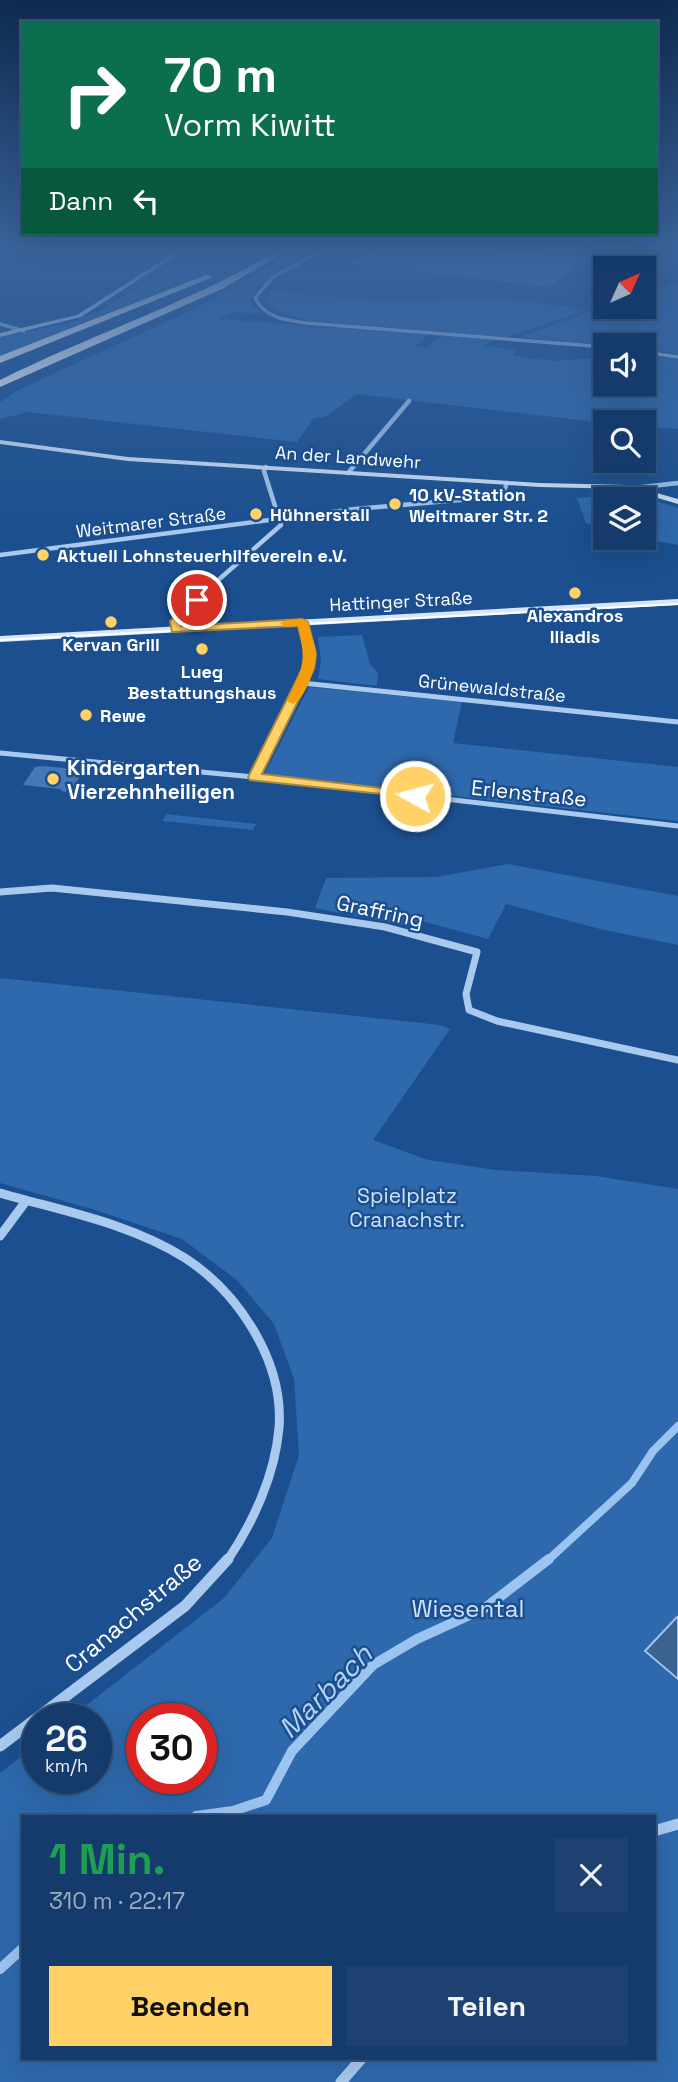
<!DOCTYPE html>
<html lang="de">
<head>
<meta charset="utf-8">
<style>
  :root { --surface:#143b6b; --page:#1d4271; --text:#f1f3f6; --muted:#9dadc1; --line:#33557e; --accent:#ffd166 }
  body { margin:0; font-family:"Space Grotesk",sans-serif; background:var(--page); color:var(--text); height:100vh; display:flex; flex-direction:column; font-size:26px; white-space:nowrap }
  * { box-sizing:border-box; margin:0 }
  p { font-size:23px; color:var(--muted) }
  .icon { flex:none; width:38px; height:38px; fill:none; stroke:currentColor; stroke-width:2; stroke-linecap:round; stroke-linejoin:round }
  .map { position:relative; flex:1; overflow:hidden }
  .details { position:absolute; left:21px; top:1815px; width:635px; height:245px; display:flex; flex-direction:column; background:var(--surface); border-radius:0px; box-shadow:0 7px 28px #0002,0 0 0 2px var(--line) }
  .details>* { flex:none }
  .hud { position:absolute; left:21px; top:21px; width:637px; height:214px; border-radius:0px; box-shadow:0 7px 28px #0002,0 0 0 2px var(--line); background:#0b6e4f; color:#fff; overflow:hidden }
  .needle { width:46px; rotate:45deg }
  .buttons { position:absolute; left:593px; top:256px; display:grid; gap:14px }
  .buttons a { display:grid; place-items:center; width:63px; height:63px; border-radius:0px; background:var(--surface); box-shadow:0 7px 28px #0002,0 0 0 2px var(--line); font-size:35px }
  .speed { position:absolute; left:21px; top:1703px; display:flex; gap:14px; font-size:35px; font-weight:700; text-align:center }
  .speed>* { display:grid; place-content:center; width:91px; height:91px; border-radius:50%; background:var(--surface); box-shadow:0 7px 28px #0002,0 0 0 2px var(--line); line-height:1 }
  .speed small { font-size:18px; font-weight:400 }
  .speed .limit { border:10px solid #d22; background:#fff; color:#111 }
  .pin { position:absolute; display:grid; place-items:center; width:60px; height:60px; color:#fff; margin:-30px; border:4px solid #fff; border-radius:50%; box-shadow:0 2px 7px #0007 }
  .me { position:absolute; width:77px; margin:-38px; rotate:277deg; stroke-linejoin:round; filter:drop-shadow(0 0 5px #0008) }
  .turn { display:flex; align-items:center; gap:24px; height:147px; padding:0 28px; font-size:32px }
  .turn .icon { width:91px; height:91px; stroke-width:2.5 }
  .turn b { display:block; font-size:49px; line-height:60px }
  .then { display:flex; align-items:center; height:66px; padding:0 28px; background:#0003; gap:14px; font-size:26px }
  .round { display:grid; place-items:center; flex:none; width:74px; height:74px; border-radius:0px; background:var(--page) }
  .headline { display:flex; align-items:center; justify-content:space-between; height:119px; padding:0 28px }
  h1 { font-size:42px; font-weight:600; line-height:52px; color:#1e9e55 }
  .primary-button { display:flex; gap:14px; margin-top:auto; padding:14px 28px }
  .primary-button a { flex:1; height:80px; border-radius:0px; background:var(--accent); color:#111; font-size:28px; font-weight:600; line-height:80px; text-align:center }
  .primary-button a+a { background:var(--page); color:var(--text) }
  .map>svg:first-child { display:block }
  .green { fill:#2e69ad; fill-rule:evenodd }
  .water { fill:#3c6290; stroke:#9cc4f0; stroke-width:2 }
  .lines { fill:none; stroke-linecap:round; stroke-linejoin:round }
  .stream-far1 { stroke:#9cc4f0; stroke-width:8 }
  .stream { stroke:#9cc4f0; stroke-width:10 }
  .building { fill:#4478b7 }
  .street-far5 { stroke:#a9c9ee; stroke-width:3.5 }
  .street-far4 { stroke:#a9c9ee; stroke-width:4.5 }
  .street-far3 { stroke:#a9c9ee; stroke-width:5 }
  .street-far2 { stroke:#a9c9ee; stroke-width:7 }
  .street-far1 { stroke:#a9c9ee; stroke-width:9 }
  .street { stroke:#a9c9ee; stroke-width:11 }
  .secondary { fill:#d6e6fa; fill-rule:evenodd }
  .highway { fill:#fff; fill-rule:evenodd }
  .tram { stroke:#fff; stroke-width:2 }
  .rail { stroke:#fff; stroke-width:2.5; stroke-dasharray:5 2.5; stroke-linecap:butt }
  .route { fill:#ffd166; stroke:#a68842; stroke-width:2 }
  .slow { fill:#f59e0b }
  .poi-dot { fill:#ffd166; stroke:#1b4f8f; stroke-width:2.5 }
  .labels { text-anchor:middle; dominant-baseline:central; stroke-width:5; stroke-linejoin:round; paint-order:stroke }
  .far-street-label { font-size:18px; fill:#fff; stroke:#1b4f8f }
  .far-poi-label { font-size:18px; font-weight:bold; fill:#fff; stroke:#1b4f8f; text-anchor:start }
  .poi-label { font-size:21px; font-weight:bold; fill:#fff; stroke:#1b4f8f; text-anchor:start }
  .street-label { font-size:21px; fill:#fff; stroke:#1b4f8f }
  .park-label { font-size:21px; fill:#cfe3fa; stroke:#1b4f8f }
  .near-park-label { font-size:24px; fill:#cfe3fa; stroke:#1b4f8f }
  .near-street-label { font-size:24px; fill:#fff; stroke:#1b4f8f }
  .near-water-label { font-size:28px; font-style:italic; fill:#b5d3f5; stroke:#1b4f8f }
</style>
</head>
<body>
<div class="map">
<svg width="678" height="2082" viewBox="0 0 678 2082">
  <rect width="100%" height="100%" fill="#1b4f8f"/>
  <g class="green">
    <path d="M305,246H326L259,285L250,299L252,305L263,314L233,312L218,319L428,335L415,346L427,348L442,336L495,340L484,346L516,350L513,356L554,361L605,357L606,383H644V355L678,360V429L644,427V422L605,423L357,394L325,417L314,418L297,442L28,412L0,419V402L20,389L212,301Z"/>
    <path d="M179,261L226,265L0,356V337L70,323L104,309Z"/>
    <path d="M678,283V354L644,349V345H605L520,337L606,306H644V293Z"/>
    <path d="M269,291L377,301L502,299L591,309L506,337L310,321L275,310L267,304Z"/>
    <path d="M632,493L678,508V545L635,537H644V499H606L605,529L586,523L577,498Z"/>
    <path d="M362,635L370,664L378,673L377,686L318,679L321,661L318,637Z"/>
    <path d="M309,687L462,702L453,743L678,767V821L264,775Z"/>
    <path d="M166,814L256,824L253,830L163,821Z"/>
    <path d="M508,864L678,896V945L600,929L506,904L488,939L418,920L412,927L315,908L326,878L436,877Z"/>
    <path d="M0,978L440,1025L450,1029L373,1140L428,1160L496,1170L596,1176L678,1189V2082H0V1773L37,1744V1778H96V1718H70L224,1598L272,1538L299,1455L294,1379L274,1324L237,1280L182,1239L92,1209L0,1183ZM142,1718H201V1778H142ZM23,1816H654V2058H23Z"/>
  </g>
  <path class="water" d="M677,1617L678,1618V1679L645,1651Z"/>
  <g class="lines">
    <path class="stream-far1" d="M547,1561L632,1483L653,1451L678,1426"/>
    <g class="stream">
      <path d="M196,1816L233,1811L266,1800L292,1751L373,1665L417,1639L485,1608L549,1559"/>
      <path d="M0,1969L23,1948"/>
    </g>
  </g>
  <g class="building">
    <path d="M379,246H473L586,259L548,287L350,263Z"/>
    <path d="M42,766L75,769L74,771L83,772L71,790L64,792L60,789L23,785L35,767Z"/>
  </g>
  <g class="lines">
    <g class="street-far5">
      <path d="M332,246L273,277L255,298C265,318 286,320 306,323L606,347"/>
      <path d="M0,324L24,331"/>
      <path d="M644,352L678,357"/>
    </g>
    <g class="street-far4">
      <path d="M348,473L409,401"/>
      <path d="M634,488L678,483"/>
      <path d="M0,555L355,509L495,497L503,493L507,483"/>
      <path d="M208,589L281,525L264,471L266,467"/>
    </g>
    <g class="street-far3">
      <path d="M176,629C176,611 198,599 210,588"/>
      <path d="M302,683L678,722"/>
      <path d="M0,753L254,777L678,826"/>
      <path d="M254,777L308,669L310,654L302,622"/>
    </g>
    <path class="street-far2" d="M0,892L52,888L287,912L385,927L477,952L466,994L469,1010L497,1021L678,1060"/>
    <g class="street-far1">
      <path d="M0,1193C62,1211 130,1223 185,1258C239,1293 284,1362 279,1428C275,1475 253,1523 227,1561"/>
      <path d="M0,1236L26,1201"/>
    </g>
    <g class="street">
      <path d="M0,1746L185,1606L228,1559"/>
      <path d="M654,1831L678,1824"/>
      <path d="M341,2082L362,2058"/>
    </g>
    <g class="secondary">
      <path d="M185,246H191L81,317L0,337V333L77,315Z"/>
      <path d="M0,440L128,457L540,483L628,485L678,499V504L627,489L540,487L128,461L0,444Z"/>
      <path d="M678,599V605L0,642V636Z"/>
    </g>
    <g class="highway">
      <path d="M286,246H295L224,288L0,387V380C94,333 195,301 286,246Z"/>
      <path d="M206,275L213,277L0,363V356Z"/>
    </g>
    <path class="tram" d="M0,640L678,604"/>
    <path class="rail" d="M656,246L678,248"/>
  </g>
  <linearGradient id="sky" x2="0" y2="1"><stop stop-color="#0f2b4f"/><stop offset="0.46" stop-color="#39639b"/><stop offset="1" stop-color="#39639b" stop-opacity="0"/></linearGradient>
  <rect width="678" height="537" fill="url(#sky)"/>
  <path class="route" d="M193,597L202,600L181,621V626L302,619L308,622L316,654L314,669L262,774L415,792L421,796L419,798L250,780L248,777L302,669L305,654L298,626L172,632L170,621Z"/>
  <path class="slow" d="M302,619L308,622C310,633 316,645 316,655C316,668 305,699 293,704L287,701C303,667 307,663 298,626L286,627L280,623L286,620Z"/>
  <g class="poi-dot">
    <circle cx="395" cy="504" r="7"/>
    <circle cx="256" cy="514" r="7"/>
    <circle cx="43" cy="555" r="7"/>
    <circle cx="575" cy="593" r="7"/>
    <circle cx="111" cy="622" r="7"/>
    <circle cx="202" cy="649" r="7"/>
    <circle cx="86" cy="715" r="7"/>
    <circle cx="53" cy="779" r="7"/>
  </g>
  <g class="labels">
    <g class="far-street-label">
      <text transform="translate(348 457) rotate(4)">An der Landwehr</text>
      <text transform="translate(151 522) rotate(-7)">Weitmarer Straße</text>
      <text transform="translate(401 601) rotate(-3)">Hattinger Straße</text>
      <text transform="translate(492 688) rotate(6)">Grünewaldstraße</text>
    </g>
    <g class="far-poi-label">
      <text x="409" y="494">10 kV-Station<tspan x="409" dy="21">Weitmarer Str. 2</tspan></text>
      <text x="270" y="514">Hühnerstall</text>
      <text x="57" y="555">Aktuell Lohnsteuerhilfeverein e.V.</text>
      <text x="575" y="615" text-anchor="middle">Alexandros<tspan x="575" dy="21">Iliadis</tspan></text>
      <text x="111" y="644" text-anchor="middle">Kervan Grill</text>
      <text x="202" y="671" text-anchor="middle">Lueg<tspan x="202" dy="21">Bestattungshaus</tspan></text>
      <text x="100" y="715">Rewe</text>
    </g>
    <g class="poi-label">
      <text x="67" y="767">Kindergarten<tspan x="67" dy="24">Vierzehnheiligen</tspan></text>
    </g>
    <g class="street-label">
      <text transform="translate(529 793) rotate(6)">Erlenstraße</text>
      <text transform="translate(380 911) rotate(12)">Graffring</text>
    </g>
    <g class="park-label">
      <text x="407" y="1195">Spielplatz<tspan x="407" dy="24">Cranachstr.</tspan></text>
    </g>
    <g class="near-park-label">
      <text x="468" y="1608">Wiesental</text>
    </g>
    <g class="near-street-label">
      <text transform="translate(133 1613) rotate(-40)">Cranachstraße</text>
    </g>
    <g class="near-water-label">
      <text transform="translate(325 1691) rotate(-45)">Marbach</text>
    </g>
  </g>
</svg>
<div class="buttons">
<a><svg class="needle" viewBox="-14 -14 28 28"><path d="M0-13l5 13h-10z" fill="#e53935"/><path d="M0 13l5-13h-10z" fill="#9dadc1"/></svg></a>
<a><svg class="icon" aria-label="sound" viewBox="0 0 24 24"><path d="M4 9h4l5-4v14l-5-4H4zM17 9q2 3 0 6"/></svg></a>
<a><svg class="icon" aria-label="search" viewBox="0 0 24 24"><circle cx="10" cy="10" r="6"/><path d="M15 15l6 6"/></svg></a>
<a><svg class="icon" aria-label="layers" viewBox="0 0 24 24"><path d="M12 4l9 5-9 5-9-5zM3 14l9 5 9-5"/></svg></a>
</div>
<div class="speed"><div>26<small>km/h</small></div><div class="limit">30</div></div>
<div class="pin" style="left:197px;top:600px;background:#d93025"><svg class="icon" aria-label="arrive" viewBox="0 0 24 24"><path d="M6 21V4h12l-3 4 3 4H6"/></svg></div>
<svg class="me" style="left:415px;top:796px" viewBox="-20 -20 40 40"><circle r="17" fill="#ffd166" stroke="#fff" stroke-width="3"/><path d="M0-11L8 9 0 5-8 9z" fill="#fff"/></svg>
<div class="hud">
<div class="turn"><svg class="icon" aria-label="right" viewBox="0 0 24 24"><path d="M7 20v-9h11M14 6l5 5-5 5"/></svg><div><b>70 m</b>Vorm Kiwitt</div></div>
<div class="then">Dann<svg class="icon" aria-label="left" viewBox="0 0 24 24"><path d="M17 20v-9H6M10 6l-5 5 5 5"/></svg></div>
</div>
<section class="details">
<div class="headline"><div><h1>1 Min.</h1><p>310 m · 22:17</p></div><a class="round"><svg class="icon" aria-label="close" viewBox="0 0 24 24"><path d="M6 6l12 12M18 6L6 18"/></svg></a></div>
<div class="primary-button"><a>Beenden</a><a>Teilen</a></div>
</section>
</div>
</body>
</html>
